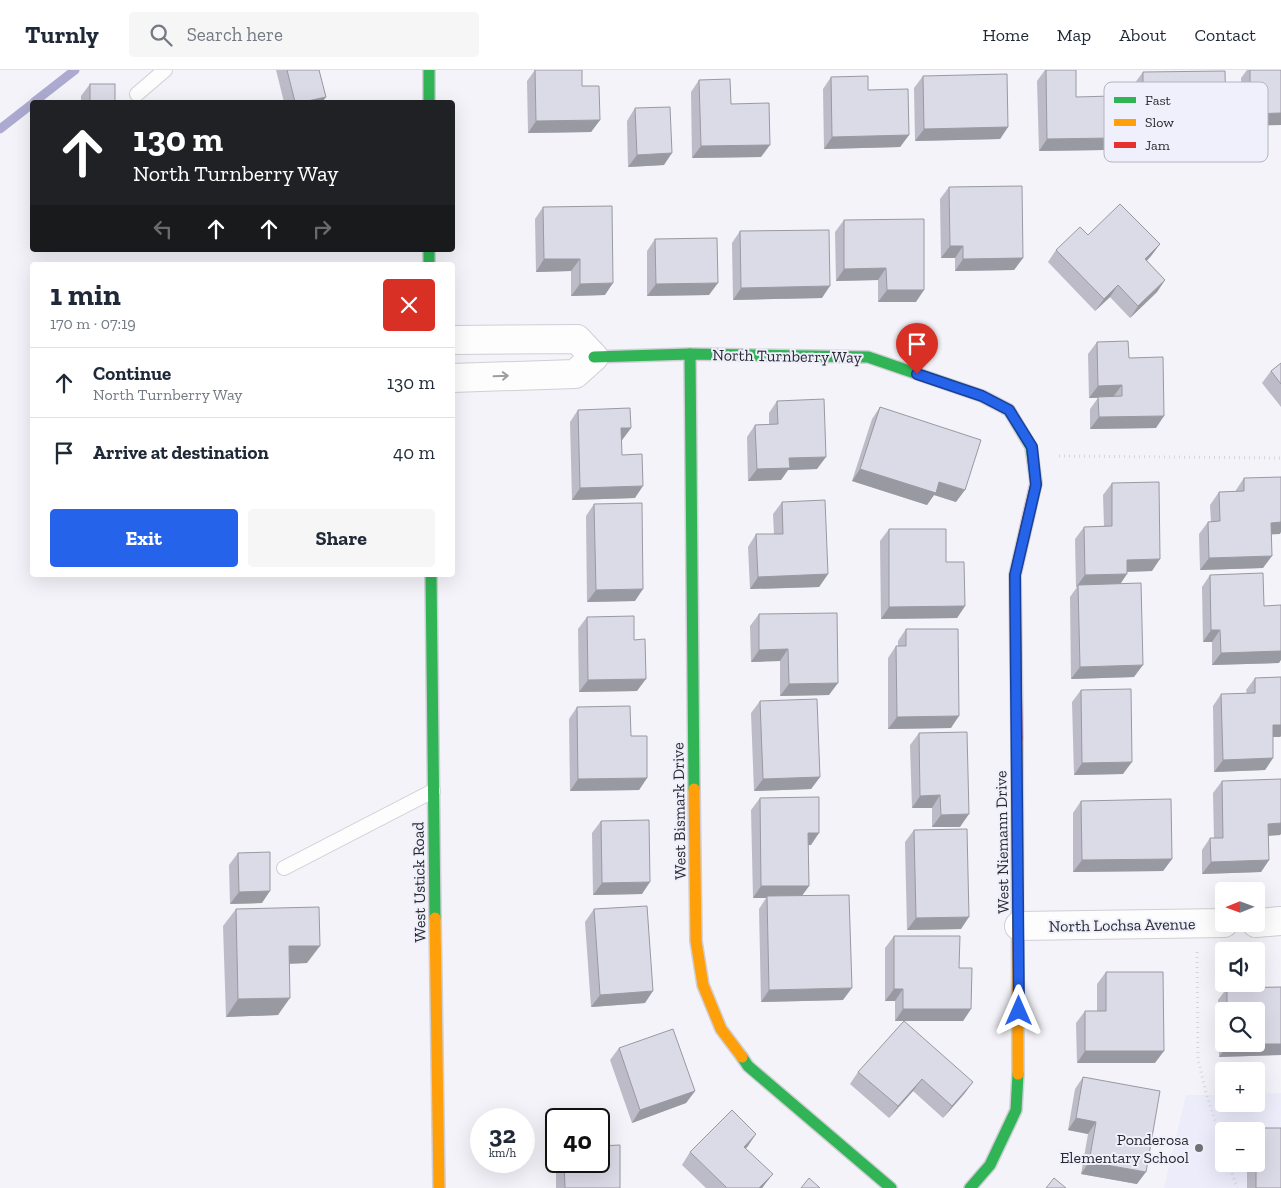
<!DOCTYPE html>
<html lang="en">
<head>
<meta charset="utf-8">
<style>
  :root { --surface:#fff; --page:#f6f6f7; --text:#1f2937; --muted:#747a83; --line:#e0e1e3; --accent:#2563eb }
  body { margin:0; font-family:"Zilla Slab",serif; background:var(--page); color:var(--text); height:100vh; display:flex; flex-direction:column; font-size:19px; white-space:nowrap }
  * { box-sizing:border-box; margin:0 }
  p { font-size:16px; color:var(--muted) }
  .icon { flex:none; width:28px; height:28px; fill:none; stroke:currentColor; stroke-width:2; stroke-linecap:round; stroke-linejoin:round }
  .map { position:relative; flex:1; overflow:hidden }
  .sheet { position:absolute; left:30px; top:192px; width:425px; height:315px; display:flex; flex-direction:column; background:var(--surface); border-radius:5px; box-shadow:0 5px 20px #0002 }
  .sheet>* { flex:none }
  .top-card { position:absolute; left:30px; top:30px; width:425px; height:152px; border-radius:5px; box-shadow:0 5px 20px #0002; background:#202124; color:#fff; overflow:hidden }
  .needle { width:32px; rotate:269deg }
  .tools { position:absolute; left:1215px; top:812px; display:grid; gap:10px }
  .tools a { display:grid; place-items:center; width:50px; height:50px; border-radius:5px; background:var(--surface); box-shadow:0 5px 20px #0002; font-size:25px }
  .speed { position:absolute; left:470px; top:1038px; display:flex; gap:10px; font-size:25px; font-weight:700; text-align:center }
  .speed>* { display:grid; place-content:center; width:65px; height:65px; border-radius:50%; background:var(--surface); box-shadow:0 5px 20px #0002; line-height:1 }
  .speed small { font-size:12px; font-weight:400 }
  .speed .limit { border:2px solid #111; border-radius:8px; background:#fff; color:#111 }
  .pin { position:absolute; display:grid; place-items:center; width:42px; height:42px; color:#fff; margin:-51px -21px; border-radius:50% 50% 50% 0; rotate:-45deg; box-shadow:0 0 5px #0007 }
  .pin .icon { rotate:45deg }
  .me { position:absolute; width:55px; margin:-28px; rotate:0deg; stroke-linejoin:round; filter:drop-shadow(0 0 4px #0008) }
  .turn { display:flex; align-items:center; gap:18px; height:105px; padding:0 20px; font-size:22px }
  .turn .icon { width:65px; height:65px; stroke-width:2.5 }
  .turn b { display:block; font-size:35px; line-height:42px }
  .lanes { display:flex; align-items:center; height:48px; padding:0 20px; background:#0003; justify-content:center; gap:25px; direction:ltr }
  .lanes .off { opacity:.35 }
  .round { display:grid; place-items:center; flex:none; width:52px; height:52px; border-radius:5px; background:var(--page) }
  .summary { display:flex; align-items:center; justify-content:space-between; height:85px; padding:0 20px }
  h1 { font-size:30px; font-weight:700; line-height:38px }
  .cta { display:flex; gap:10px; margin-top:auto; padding:10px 20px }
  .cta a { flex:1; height:58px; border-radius:5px; background:var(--accent); color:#fff; font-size:20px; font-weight:700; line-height:58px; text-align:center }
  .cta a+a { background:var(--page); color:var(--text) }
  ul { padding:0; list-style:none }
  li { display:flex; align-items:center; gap:15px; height:70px; padding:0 20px; border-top:1px solid var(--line) }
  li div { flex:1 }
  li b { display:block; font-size:19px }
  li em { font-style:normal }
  header { display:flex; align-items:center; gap:30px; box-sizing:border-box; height:70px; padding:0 25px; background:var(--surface); border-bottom:1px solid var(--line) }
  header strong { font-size:24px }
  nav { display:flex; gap:28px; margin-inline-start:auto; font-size:18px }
  .search { width:350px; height:45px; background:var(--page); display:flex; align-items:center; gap:12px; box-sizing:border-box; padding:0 18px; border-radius:5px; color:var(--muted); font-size:19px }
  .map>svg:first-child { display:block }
  .built { fill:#ececfb; fill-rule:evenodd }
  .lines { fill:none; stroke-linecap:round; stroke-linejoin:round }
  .stream { stroke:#acaad0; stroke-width:9 }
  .lane-casing { stroke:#cfcfd5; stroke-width:16 }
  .street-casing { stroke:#cfcfd5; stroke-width:30 }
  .fast-casing { stroke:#cfcfd5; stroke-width:14 }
  .slow-casing { stroke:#cfcfd5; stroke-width:14 }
  .jam-casing { stroke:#cfcfd5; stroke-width:14 }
  .path { stroke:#d7d7da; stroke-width:3; stroke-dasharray:1 4; stroke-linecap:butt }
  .lane { stroke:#fdfdfe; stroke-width:14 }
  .street { stroke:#fdfdfe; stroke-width:28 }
  .fast { stroke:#30b455; stroke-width:11 }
  .slow { stroke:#ff9f0a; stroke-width:11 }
  .jam { stroke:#e5322d; stroke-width:11 }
  .wall { fill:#bcbbc7; fill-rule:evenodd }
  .shaded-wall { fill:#9999a2 }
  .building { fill:#dbdae7; stroke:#9999a2 }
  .oneway { stroke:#9e9ea1 }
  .route-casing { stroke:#184099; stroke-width:12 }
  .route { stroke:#2563eb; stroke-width:9 }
  .poi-dot { fill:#707076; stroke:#f0f0fc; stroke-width:2 }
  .labels { text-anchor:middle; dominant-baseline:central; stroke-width:4; stroke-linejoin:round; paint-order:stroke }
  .street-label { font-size:16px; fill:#292930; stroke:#f0f0fc }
  .poi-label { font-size:16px; fill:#292930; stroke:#f0f0fc; text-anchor:end }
  .key { fill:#f0f0fc; stroke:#b4b4bf; stroke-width:1 }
  .key-label { font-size:14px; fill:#292930 }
</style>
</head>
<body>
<header>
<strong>Turnly</strong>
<div class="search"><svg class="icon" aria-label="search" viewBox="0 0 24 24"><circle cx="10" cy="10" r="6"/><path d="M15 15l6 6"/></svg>Search here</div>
<nav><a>Home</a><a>Map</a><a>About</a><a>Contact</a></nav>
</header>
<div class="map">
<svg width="1281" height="1118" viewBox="0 0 1281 1118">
  <rect width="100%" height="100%" fill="#f3f3f9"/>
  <path class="built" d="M1281,1023V1118H1164L1186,1025H1224V1034H1256V1024ZM1224,1061H1256V1094H1224Z"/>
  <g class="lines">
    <g class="stream">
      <path d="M34,32L75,0"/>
      <path d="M0,59L32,34"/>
    </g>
    <defs>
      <g id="lane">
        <path d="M137,24L165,0"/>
        <path d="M284,798L433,721"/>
      </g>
      <g id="street">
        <path d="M452,270L577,269L594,287L575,304L452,308"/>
        <path d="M1256,853L1281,851"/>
        <path d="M1019,856L1224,853"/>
      </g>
      <g id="fast">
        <path d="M429,0V32"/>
        <path d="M429,180V195"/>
        <path d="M690,284L694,719"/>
        <path d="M594,287L690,284L868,287L982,326L1009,340L1031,377L1036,413"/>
        <path d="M431,505L435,848"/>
        <path d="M742,987L748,996L891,1118"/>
        <path d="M970,1118L990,1095L1016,1040L1018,1004"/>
      </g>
      <g id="slow">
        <path d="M1017,668L1018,1004"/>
        <path d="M694,719L696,871L703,915L721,959L742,987"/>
        <path d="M435,848L439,1118"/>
      </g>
      <path id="jam" d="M1017,668L1015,505L1036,413"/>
    </defs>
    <use href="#lane" class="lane-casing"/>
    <use href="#street" class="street-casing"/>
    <use href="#fast" class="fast-casing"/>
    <use href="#slow" class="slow-casing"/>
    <use href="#jam" class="jam-casing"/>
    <g class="path">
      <path d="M1059,386L1281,388"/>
      <path d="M1197,882L1198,989L1206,1023L1224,1077"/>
      <path d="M1229,1094L1237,1118"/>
    </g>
    <use href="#lane" class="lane"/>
    <use href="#street" class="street"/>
    <use href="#fast" class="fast"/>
    <use href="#slow" class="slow"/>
    <use href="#jam" class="jam"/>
  </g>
  <g class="wall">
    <path d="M276,0H319L326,27L322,32H284Z"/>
    <path d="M535,0H582V16L600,50L591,62L528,63L527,11Z"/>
    <path d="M1045,0H1076V27L1112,68L1104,80L1039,81L1037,11Z"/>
    <path d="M1247,0H1281L1242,56L1241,8Z"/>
    <path d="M1143,2L1218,58L1134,59V14Z"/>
    <path d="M923,6L1008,57L1000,69L915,71L914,18Z"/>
    <path d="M831,7L868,20L909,65L900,77L824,79L823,19Z"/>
    <path d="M699,10L761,87L692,88L691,22Z"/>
    <path d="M90,14L115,32H81V26Z"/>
    <path d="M635,38L664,95L628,97L627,51Z"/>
    <path d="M949,117L1023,188L1014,200L955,201V188H941L940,129Z"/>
    <path d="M543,137L605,225L571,226V201L536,202L535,149Z"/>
    <path d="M844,150L916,232H878V210L836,211L835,162Z"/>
    <path d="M740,161L822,228L733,230L732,173Z"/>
    <path d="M1088,165L1160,174L1151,186L1147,191L1165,210L1157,222L1130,248L1110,227L1095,241L1048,192L1056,180Z"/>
    <path d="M655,169L709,225L647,226V181Z"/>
    <path d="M1097,272L1129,288L1156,358L1090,359V339L1098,328H1089L1088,284Z"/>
    <path d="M1281,293V337L1262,313L1271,301Z"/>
    <path d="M777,331L817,399L788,400L781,410L748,411L747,367L755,355L769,354V343Z"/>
    <path d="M880,337L956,432L934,425L927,435L852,411L872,349Z"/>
    <path d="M578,340L631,358L622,370H621L622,385L635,428L572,430L570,352Z"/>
    <path d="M1244,408L1280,464H1271L1263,498L1200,500L1199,464L1208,452H1211L1210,435L1219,422H1236V420Z"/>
    <path d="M1112,413L1152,501L1127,502L1120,514L1134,607L1071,609L1070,527L1077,517H1076L1075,469L1084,457L1104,456L1103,425Z"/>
    <path d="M782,432L828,504L819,517L750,519L748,477L756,464H774L773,444Z"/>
    <path d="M594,434L635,531L587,532L586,446Z"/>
    <path d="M889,459L946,492L965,536L957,548L881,549L880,471Z"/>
    <path d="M1210,505L1264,536L1279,593L1212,595V572H1203L1202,517Z"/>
    <path d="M759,544L829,625L780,626V591L751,592L750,556Z"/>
    <path d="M587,547L634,570L637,621L579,622L578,559Z"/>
    <path d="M906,559L951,658L888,659V588L896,576H898V571Z"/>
    <path d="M1281,607V666L1280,667H1273V688L1265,700L1214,702L1213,636L1221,624H1247L1246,620L1255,608Z"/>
    <path d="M1081,620L1123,704L1074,705L1072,632Z"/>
    <path d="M760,631L820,707L811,719L754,721L751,643Z"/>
    <path d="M577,637L631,666L647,708L639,720L570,721L569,649Z"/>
    <path d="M919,663L960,757H932V738H912L910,675Z"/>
    <path d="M1222,711L1280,765L1268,766L1269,790L1261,802L1202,804V780L1210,768H1214L1213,723Z"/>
    <path d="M760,728L811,775H808L809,816L802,826L843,930L761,932L759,839L766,828H753L751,740Z"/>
    <path d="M1081,731L1172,789L1163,801L1073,802V743Z"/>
    <path d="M601,751L642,824L593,825L592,763Z"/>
    <path d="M914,760L961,859L907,860L905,772Z"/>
    <path d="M238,783L262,833L230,834L229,795Z"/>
    <path d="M236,839L307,893L290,894L278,945L226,947L223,856Z"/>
    <path d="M594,839L645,933L591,937L585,852Z"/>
    <path d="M894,866L959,898L971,939L963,951H895V931H885V878Z"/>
    <path d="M1106,902L1155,993H1077L1076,953L1085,941H1097V914Z"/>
    <path d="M1281,917V985L1219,987L1218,930L1227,918ZM1224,941H1256V974H1224Z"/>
    <path d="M619,978L695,1021L686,1033L632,1053L610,990Z"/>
    <path d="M858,1002L973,1012L964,1024L943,1048L913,1021L889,1048L850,1014Z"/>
    <path d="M1083,1007L1137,1114L1081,1104L1088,1064L1068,1060L1075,1019Z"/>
    <path d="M1255,1058L1281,1118H1247V1094H1256V1061H1253Z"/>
    <path d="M748,1076L746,1078L764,1116L762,1118H706L682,1095L690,1082Z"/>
    <path d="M556,1088V1091H599L620,1118H556Z"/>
  </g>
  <g class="shaded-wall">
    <path d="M326,27L322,32H303Z"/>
    <path d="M1281,43V55L1242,56L1250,44Z"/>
    <path d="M1226,46L1218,58L1134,59L1143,47Z"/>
    <path d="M600,50L591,62L528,63L536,51Z"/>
    <path d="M1008,57L1000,69L915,71L924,59Z"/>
    <path d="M909,65L900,77L824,79L832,67Z"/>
    <path d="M1112,68L1104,80L1039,81L1047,69Z"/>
    <path d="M770,75L761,87L692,88L701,76Z"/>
    <path d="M672,83L664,95L628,97L637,85Z"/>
    <path d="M1160,174L1151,186L1136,201L1145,189Z"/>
    <path d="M950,176H963L955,188H941Z"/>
    <path d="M1023,188L1014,200L955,201L963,189Z"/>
    <path d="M544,189H580L571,201L536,202Z"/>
    <path d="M886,198L878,210L836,211L844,199Z"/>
    <path d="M1165,210L1157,222L1130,248L1138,236Z"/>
    <path d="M613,213L605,225L571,226L580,214Z"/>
    <path d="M718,213L709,225L647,226L656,214Z"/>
    <path d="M1118,215L1110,227L1095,241L1104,229Z"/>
    <path d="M830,216L822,228L733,230L741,218Z"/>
    <path d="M887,220H924L916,232H878Z"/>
    <path d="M1122,315L1113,327L1089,328L1098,316Z"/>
    <path d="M1164,346L1156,358L1090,359L1099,347Z"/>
    <path d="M621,358H631L622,370H613Z"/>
    <path d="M826,387L817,399L788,400L781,410L748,411L757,399L789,388Z"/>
    <path d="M860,399L939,412L965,420L956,432L934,425L927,435L852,411Z"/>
    <path d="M643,416L635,428L572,430L580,418Z"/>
    <path d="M1281,452V462L1280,464L1262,465L1271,453Z"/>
    <path d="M1272,486L1263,498L1200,500L1209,488Z"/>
    <path d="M1160,489L1152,501L1119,502L1127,490Z"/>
    <path d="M828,504L819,517L750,519L758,507Z"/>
    <path d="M1127,504L1119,516L1078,515L1076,517L1085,505Z"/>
    <path d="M643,519L635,531L587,532L596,520Z"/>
    <path d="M965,536L957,548L881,549L889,537Z"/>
    <path d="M1211,560H1220L1212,572H1203Z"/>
    <path d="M788,579L780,591L751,592L759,580Z"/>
    <path d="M1281,581V590L1279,593L1212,595L1221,583Z"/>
    <path d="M1143,595L1134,607L1071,609L1080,597Z"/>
    <path d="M646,609L637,621L579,622L588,610Z"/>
    <path d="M838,613L829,625L780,626L789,614Z"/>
    <path d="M959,646L951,658L888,659L897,647Z"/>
    <path d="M1273,655H1281V666L1280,667H1264Z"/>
    <path d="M1273,688L1265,700L1214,702L1223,690Z"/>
    <path d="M1132,692L1123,704L1074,705L1082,693Z"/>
    <path d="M820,707L811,719L754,721L763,709Z"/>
    <path d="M647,708L639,720L570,721L578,709Z"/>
    <path d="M940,725L932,738H912L920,726Z"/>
    <path d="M969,744L960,757H932L941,745Z"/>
    <path d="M1281,753V764L1280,765L1259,766L1268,754Z"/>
    <path d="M808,763H819L811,775L800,776Z"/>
    <path d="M1172,789L1163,801L1073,802L1082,790Z"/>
    <path d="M1269,790L1261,802L1202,804L1211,792Z"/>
    <path d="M650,812L642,824L593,825L602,813Z"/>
    <path d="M761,816H809L800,828L767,826L766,828H753Z"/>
    <path d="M270,821L262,833L230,834L239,822Z"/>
    <path d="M969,847L961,859L907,860L916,848Z"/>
    <path d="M289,876H320L307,893L277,894Z"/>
    <path d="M852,918L843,930L761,932L769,920Z"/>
    <path d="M894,919H903L895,931H885Z"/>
    <path d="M653,921L645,933L591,937L600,925Z"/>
    <path d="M290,928L278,945L226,947L238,929Z"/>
    <path d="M903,939H971L963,951H895Z"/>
    <path d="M1228,974H1281V985L1219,987Z"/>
    <path d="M1085,981H1164L1155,993H1077Z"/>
    <path d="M922,1009L913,1021L889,1048L898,1036Z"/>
    <path d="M973,1012L964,1024L943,1048L952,1036Z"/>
    <path d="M695,1021L686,1033L632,1053L640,1040Z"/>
    <path d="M1076,1048L1096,1052L1088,1064L1068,1060Z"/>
    <path d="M756,1064L748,1076L736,1089L744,1077Z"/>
    <path d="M1089,1092L1146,1102L1137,1114L1081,1104Z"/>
    <path d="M773,1104L762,1118H759Z"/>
  </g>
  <g class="building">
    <path d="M287,0H319L326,27L303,32H295Z"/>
    <path d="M535,0H582V16H599L600,50L536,51Z"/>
    <path d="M1046,0H1076V27L1112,26V68L1047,69Z"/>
    <path d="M1250,0H1281V43L1250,44Z"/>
    <path d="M1225,1L1226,46L1143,47V2Z"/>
    <path d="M1007,4L1008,57L924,59L923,6Z"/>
    <path d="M868,6V20L908,19L909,65L832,67L831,7Z"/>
    <path d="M730,9L731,34L769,33L770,75L701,76L699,10Z"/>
    <rect x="90" y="14" width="25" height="18"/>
    <path d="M670,37L672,83L637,85L635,38Z"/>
    <path d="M1022,116L1023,188L963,189V176H950L949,117Z"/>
    <path d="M1120,134L1160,174L1145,189L1165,210L1138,236L1118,215L1104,229L1056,180L1080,157L1088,165Z"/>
    <path d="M612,136L613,213L580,214V189H544L543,137Z"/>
    <path d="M924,149V220H887L886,198L844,199V150Z"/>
    <path d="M829,160L830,216L741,218L740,161Z"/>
    <path d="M717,168L718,213L656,214L655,169Z"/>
    <path d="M1128,271L1129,288L1163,287L1164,346L1099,347L1098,327L1122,326V315L1098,316L1097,272Z"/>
    <path d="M1281,293V314L1271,301Z"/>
    <path d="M824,329L826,387L789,388L790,398L757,399L755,355L778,354L777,331Z"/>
    <path d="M880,337L981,370L965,420L939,412L936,423L860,399Z"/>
    <path d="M630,338L631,358H621L622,385L642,384L643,416L580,418L578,340Z"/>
    <path d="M1281,407V452L1271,453L1272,486L1209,488L1208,452L1220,451L1219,422L1244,421V408Z"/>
    <path d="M1159,412L1160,489L1127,490V504L1085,505L1084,457L1112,456V413Z"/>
    <path d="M825,430L828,504L758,507L756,464H783L782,432Z"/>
    <path d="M642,433L643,519L596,520L594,434Z"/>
    <path d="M889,459H946V492H964L965,536L889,537Z"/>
    <path d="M1263,503L1264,536L1281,535V581L1221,583L1220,560H1211L1210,505Z"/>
    <path d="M1141,513L1143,595L1080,597L1078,515Z"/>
    <path d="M837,543L838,613L789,614L788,579L759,580V544Z"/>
    <path d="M634,546V570L645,569L646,609L588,610L587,547Z"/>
    <path d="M906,559H958L959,646L897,647L896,576H906Z"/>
    <path d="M1281,607V655H1273V688L1223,690L1221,624L1255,623V608Z"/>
    <path d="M1131,619L1132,692L1082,693L1081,620Z"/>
    <path d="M817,629L820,707L763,709L760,631Z"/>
    <path d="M630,636L631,666H647V708L578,709L577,637Z"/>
    <path d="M967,662L969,744L941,745L940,725L920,726L919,663Z"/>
    <path d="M1281,709V753L1268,754L1269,790L1211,792L1210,768H1223L1222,711Z"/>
    <path d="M819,727V763H808L809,816H761L760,728Z"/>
    <path d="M1171,729L1172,789L1082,790L1081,731Z"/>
    <path d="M649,750L650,812L602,813L601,751Z"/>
    <path d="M967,759L969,847L916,848L914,760Z"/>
    <path d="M270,782V821L239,822L238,783Z"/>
    <path d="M849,825L852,918L769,920L767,826Z"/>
    <path d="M647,836L653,921L600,925L594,839Z"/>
    <path d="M319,837L320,876H289L290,928L238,929L236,839Z"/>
    <path d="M894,866H960L959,898H972L971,939H903V919H894Z"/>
    <path d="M1106,902H1163L1164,981H1085V941H1106Z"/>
    <path d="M1281,917V974H1228H1256V941H1227V918Z"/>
    <path d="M904,951L973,1012L952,1036L922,1009L898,1036L858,1002Z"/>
    <path d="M673,959L695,1021L640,1040L619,978Z"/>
    <path d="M1083,1007L1160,1021L1146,1102L1089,1092L1096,1052L1076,1048Z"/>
    <path d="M732,1040L756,1064L744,1077L773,1104L759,1118H727L690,1082Z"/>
    <path d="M1255,1058H1281V1118H1256V1061H1255Z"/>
    <path d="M620,1075V1118H565L564,1091H599V1076Z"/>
    <path d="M809,1108L820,1118H801Z"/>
    <path d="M1054,1108L1066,1118H1046Z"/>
  </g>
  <defs><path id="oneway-shaft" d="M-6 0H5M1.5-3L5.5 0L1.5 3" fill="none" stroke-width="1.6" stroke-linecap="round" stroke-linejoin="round" transform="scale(1.25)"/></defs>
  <use class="oneway" href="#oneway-shaft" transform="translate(501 306) rotate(-2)"/>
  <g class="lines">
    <defs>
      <path id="route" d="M917,304L982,326L1009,340L1032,377L1036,415L1015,505L1019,941"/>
    </defs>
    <use href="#route" class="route-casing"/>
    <use href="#route" class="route"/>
  </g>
  <circle class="poi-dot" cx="1199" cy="1078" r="5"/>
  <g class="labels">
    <g class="street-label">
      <text transform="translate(787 286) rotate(1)">North Turnberry Way</text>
      <text transform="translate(679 741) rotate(-91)">West Bismark Drive</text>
      <text transform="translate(1002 772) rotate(-91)">West Niemann Drive</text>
      <text transform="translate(419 812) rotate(-91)">West Ustick Road</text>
      <text transform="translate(1122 855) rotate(-1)">North Lochsa Avenue</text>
    </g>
    <g class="poi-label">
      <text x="1189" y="1069">Ponderosa<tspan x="1189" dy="18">Elementary School</tspan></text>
    </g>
  </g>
  <rect x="1104" y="12" width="164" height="80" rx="8" class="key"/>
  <rect x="1114" y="27" width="22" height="6" fill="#30b455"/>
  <rect x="1114" y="49" width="22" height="7" fill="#ff9f0a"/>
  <rect x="1114" y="72" width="22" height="6" fill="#e5322d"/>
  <g class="key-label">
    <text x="1145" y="35">Fast</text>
    <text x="1145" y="57">Slow</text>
    <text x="1145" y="80">Jam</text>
  </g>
</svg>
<div class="tools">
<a><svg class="needle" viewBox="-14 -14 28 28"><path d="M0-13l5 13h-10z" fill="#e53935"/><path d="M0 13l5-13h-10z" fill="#747a83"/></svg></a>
<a><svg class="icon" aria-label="sound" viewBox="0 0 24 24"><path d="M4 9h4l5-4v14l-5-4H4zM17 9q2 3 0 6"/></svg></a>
<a><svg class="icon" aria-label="search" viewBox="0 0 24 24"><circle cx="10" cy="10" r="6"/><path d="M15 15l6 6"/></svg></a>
<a>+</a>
<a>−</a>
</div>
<div class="speed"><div>32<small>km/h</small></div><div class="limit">40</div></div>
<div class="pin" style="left:917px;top:304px;background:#d93025"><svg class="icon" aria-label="arrive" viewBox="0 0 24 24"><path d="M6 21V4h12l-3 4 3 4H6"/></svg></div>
<svg class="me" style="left:1019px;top:941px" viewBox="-20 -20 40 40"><path d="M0-17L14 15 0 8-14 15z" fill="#2563eb" stroke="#fff" stroke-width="4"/></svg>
<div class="top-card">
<div class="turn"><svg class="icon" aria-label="ahead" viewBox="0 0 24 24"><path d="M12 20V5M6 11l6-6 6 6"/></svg><div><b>130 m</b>North Turnberry Way</div></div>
<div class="lanes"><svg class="icon off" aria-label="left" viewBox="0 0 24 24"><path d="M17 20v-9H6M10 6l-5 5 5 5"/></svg><svg class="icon" aria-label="ahead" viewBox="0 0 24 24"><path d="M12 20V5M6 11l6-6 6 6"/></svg><svg class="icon" aria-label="ahead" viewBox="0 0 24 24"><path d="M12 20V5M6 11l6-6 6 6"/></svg><svg class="icon off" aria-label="right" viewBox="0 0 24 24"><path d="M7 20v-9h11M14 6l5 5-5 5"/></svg></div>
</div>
<section class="sheet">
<div class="summary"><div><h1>1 min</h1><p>170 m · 07:19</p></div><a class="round" style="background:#d93025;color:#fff"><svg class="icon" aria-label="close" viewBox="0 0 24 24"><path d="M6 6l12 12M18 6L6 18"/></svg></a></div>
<ul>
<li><svg class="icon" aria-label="ahead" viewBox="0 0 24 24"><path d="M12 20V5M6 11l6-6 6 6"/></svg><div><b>Continue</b><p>North Turnberry Way</p></div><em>130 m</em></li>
<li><svg class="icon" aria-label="arrive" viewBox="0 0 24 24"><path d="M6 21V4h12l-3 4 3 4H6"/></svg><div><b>Arrive at destination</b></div><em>40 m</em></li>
</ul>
<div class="cta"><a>Exit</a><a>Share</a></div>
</section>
</div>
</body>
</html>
